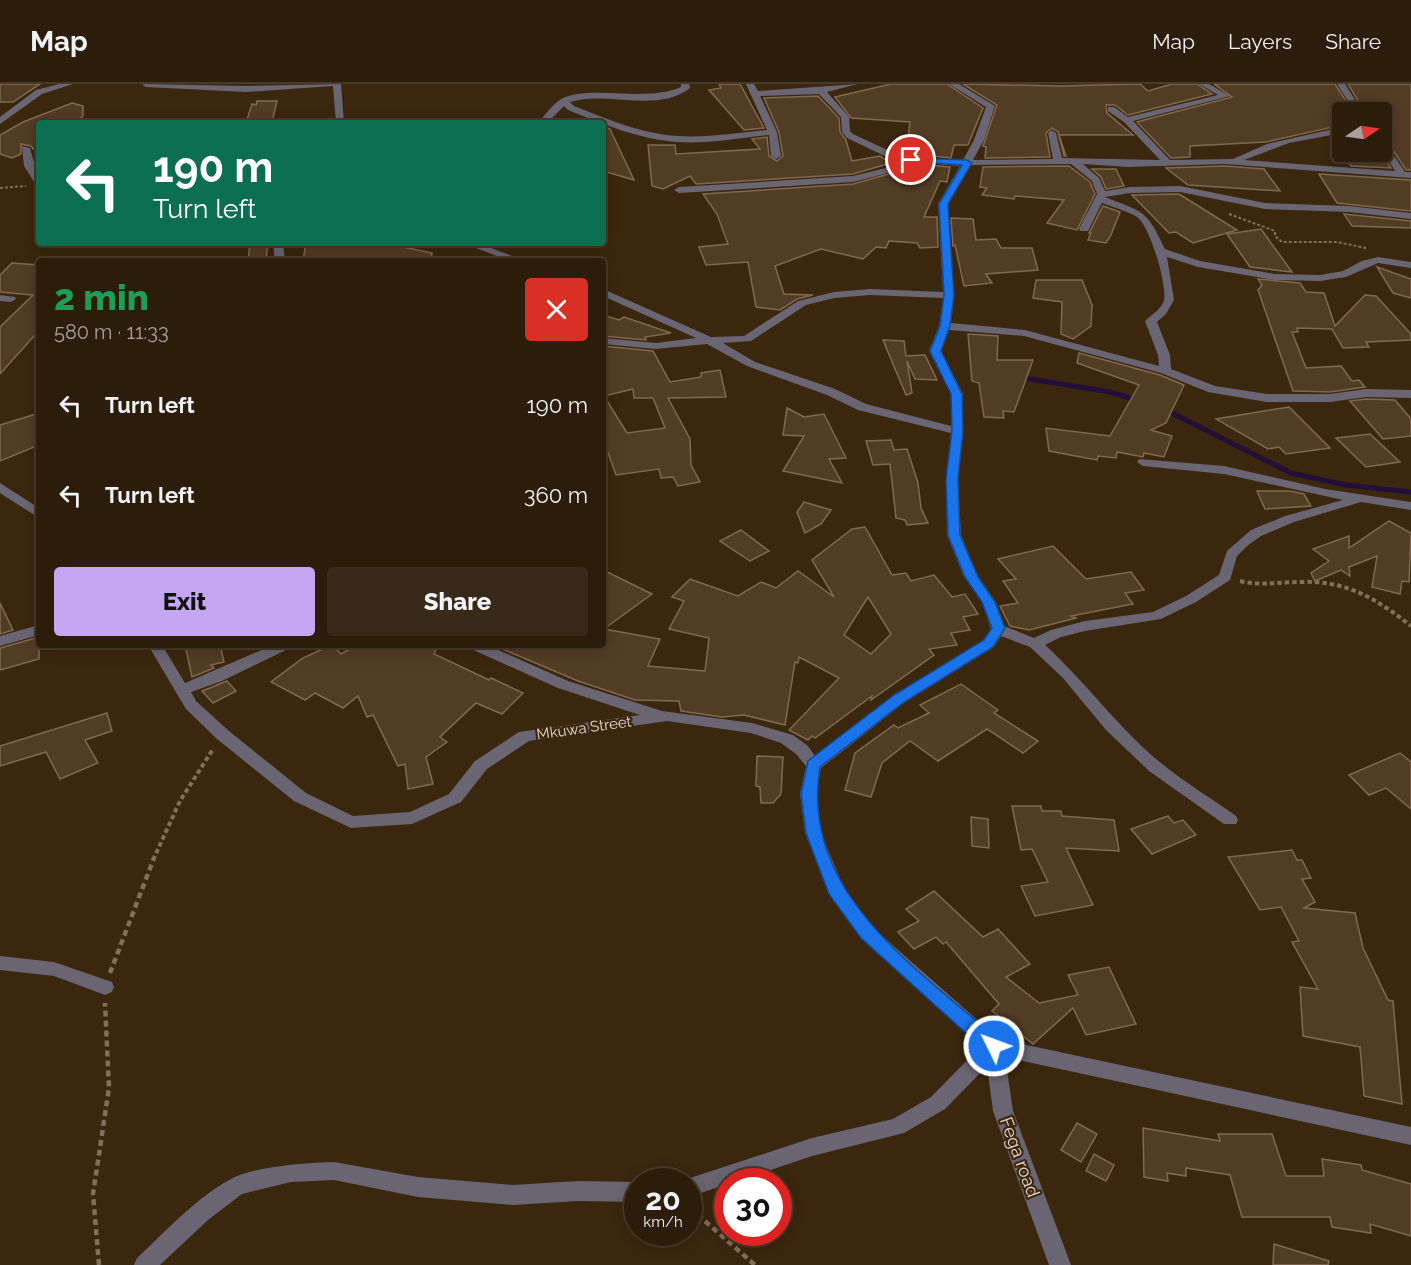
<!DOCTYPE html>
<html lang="en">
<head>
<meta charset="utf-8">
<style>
  :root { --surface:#2c1c0a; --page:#382918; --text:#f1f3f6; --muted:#a6a19c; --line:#483a2b; --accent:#c3a7f2 }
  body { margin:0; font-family:Raleway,sans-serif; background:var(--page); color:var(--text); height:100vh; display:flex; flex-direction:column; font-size:22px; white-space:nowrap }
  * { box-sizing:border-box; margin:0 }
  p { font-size:20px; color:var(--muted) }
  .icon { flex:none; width:33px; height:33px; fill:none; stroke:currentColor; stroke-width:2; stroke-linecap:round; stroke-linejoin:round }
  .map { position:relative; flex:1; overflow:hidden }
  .details { position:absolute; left:36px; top:174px; width:570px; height:390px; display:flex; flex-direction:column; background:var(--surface); border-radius:6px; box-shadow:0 3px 15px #0003,0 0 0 2px var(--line) }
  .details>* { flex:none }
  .banner { position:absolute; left:36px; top:36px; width:570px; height:126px; border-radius:6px; box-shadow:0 3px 15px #0003,0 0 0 2px var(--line); background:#0b6e4f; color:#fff; overflow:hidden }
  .needle { width:39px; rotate:77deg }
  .controls { position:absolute; left:1332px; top:18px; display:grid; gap:12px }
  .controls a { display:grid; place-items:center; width:60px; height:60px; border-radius:6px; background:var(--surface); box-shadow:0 3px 15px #0003,0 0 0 2px var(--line); font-size:30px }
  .speed { position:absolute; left:624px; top:1084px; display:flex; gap:12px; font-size:30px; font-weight:700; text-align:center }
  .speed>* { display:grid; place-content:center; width:78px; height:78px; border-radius:50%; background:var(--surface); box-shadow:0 3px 15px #0003,0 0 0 2px var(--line); line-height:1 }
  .speed small { font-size:15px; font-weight:400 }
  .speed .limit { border:9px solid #d22; background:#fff; color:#111 }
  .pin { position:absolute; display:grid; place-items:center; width:51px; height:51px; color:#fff; margin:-26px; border:3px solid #fff; border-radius:50%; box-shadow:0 2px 6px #0007 }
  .me { position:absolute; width:66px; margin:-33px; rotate:312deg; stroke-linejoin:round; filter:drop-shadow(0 0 4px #0008) }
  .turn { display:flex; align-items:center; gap:21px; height:126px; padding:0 18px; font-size:27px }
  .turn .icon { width:78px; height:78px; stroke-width:2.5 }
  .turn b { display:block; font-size:42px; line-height:51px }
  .round { display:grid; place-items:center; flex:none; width:63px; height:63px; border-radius:6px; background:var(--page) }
  .overview { display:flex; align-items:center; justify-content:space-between; height:102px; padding:0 18px }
  h1 { font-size:36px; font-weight:800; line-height:45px; color:#1e9e55 }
  .button { display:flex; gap:12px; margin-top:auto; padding:12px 18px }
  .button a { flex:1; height:69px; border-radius:6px; background:var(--accent); color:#111; font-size:24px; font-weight:800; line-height:69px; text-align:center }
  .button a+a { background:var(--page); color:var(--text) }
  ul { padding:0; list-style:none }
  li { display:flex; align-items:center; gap:18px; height:90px; padding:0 18px }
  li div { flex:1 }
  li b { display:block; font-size:22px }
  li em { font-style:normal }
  header { display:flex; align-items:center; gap:36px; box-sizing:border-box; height:84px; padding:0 30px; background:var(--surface); border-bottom:2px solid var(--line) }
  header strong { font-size:28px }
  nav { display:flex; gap:33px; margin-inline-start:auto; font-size:21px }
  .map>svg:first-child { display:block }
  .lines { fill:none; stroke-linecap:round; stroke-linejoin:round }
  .stream { stroke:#220f3a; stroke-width:5 }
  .building { fill:#523c24; stroke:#81694f; stroke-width:1.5; fill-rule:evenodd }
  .path-far2 { stroke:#816f5b; stroke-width:2; stroke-dasharray:3 2; stroke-linecap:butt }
  .path-far1 { stroke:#816f5b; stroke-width:4; stroke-dasharray:4.5 3; stroke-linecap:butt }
  .path { stroke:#816f5b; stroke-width:4.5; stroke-dasharray:6 4; stroke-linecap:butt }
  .minor { fill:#696572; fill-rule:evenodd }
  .route { fill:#1a73e8; stroke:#114b97; stroke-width:1.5 }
  .labels { text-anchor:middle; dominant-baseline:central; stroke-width:4.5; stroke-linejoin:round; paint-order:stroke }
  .street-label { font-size:15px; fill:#e6d8ca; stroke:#3b260e }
  .near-street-label { font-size:18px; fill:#e6d8ca; stroke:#3b260e }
</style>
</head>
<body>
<header>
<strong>Map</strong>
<nav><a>Map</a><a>Layers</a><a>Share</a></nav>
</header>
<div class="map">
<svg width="1411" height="1181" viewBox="0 0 1411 1181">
  <rect width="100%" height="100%" fill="#3b260e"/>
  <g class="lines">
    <g class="stream">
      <path d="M1018,293L1110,308L1139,317"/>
      <path d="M1164,325L1291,389L1346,401L1411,408"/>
    </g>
  </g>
  <g class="building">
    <path d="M0,0H40L13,18H0Z"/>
    <path d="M719,0H740L764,44L744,46L709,6L721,4Z"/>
    <path d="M891,0H947L983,24L968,61H954L951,74L906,69L910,38L851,34L835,13Z"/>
    <path d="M963,0L1060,2L1140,0L1148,7L1172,0H1197L1212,10L1128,31L1115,21H1106L1107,29L1133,51H1059L1066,72H1064L1058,48L1052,44L1046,49L1050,73L985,74L986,63L983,62L997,21Z"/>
    <path d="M1214,0H1335L1353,28H1342V41L1266,58L1190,62V73L1171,74L1137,38L1232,13Z"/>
    <path d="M1348,0H1411V86H1406L1387,57L1382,55V28H1365Z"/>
    <path d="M818,12L839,34L840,48L846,56L852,77L880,72L891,79L853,90L696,100L690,92L663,105L652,102L648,61H675L676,70L760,65L752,55L767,53L769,72L777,77L783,72L779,48L764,14Z"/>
    <path d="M257,17H277L272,39H246L252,20L256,21Z"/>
    <path d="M72,19L83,22V32L74,39H39V62L33,65L31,62L21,60V70L12,74L0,70V51L23,38Z"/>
    <path d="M603,42L610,45L634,96L603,87Z"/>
    <path d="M1342,51V68H1380L1391,84L1351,82L1332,53Z"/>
    <path d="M914,80L950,83L947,98L940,97L924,133H937L938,163L920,164L917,159L889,157L886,164L876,163L863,175L821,165L775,182L784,210L813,211L797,215L780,226L756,223L748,178L706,181L699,163L728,160L717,130L703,110L853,100L899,87L903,90L904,85Z"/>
    <path d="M1069,82L1090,98L1095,110L1077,146L1047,139L1064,116L1015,112L1014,115L982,111L987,104L980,103L983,83Z"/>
    <path d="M1225,82L1264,85L1280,107L1188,101L1166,84Z"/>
    <path d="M1092,85H1116L1124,102L1106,105L1101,93Z"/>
    <path d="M1319,90L1411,96V127L1337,119Z"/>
    <path d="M1179,110L1237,146L1193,159L1176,148L1169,149L1132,111Z"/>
    <path d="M1103,122L1120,128L1111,151L1106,159L1088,156L1091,149H1089Z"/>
    <path d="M1344,130L1411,137V144L1352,142Z"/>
    <path d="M951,134L973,135L976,156L996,155L1001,164H1032L1038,186L986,190L992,199L964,202L955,161L953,162Z"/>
    <path d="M1261,145L1292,188L1250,183L1227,150Z"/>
    <path d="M250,159H268L266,177H248Z"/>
    <path d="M306,159H384L432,169L431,177H303Z"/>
    <path d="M12,179L39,181V251L34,252L0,290V243L33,211L0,208V191Z"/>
    <path d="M1377,183L1411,195V214L1393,209Z"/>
    <path d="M1258,195L1300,199L1306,208L1324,209L1335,242L1365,211L1376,212L1411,250V256L1366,258L1369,263L1343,264L1332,245L1297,244L1298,248H1292L1306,284L1341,282L1352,297L1359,296L1365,303L1330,308L1293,307L1258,206L1262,201Z"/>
    <path d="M1036,196H1082L1092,221L1091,242L1073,255L1061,250L1062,218L1033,214Z"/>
    <path d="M603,231L619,236L624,233L671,249L645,253L646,256L603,252Z"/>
    <path d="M968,250L998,252L997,276H1033L1014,328L1003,327L1004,334L984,333L979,299L972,297Z"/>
    <path d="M883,256L904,257L906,272L925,271L937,296L915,295L907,277L912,309L906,311Z"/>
    <path d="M603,262L653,267L670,298L701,293V289L720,286L726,313L668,314L690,355L691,381L700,398L678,402L673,393L661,394L659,385L616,391L603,355ZM633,305L634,314H653L665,344L627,349L604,312Z"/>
    <path d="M1079,269L1160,291L1184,301L1166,339L1151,346L1172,352L1164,373L1144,369L1143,373L1117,368L1116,374L1098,372L1097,376L1049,367L1046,344L1110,352L1139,301L1077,279Z"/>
    <path d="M1366,315L1395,316L1411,335V352L1383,355L1350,317Z"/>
    <path d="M1289,323L1330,364L1286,370L1279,363L1268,365L1216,335Z"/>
    <path d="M787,324L804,333L824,330L846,374L829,375L842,399L783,387L804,352L783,351Z"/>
    <path d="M39,329V361L0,377V341Z"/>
    <path d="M1370,350L1400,378L1366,383L1336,354Z"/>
    <path d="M891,356L894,366L907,365L918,399L921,424L928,439L907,441L905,436L896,434L890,380L873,381L866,357Z"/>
    <path d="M1257,407H1290L1304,410L1311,422L1265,425Z"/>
    <path d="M804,418L831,426L821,440L805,449L797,428Z"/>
    <path d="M1389,437L1411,449L1409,498L1402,497L1400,510L1372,503L1377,472L1349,483L1350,492L1341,486L1315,497L1311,489L1329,477L1313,465L1349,452V464Z"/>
    <path d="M865,443L892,491L906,489L911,497L934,491L952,513L965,510L978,530L963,533L970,546L951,549L957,561L929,565L934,571L871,616L872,612L815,654L812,652L808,656L789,646L839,594L799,573L798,579L795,578L785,641L744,631L722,633L681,627L679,617L635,616L578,597L493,561H603V486L652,510L604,545L660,555L648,582L705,587L709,554L669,545L684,517L672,513L690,495L738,512L761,498L776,504L798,487L834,513L812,476L852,445ZM868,513L891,550L871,570L844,551Z"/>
    <path d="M741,446L769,467L750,477L720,457Z"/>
    <path d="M1053,462L1086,495L1131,488L1144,506L1125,509L1133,520L1071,532L1076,534L1029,546L1010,542L1000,522L1018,519L1003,497L1016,495L998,475Z"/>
    <path d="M0,519L13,546L0,550Z"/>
    <path d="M39,553V575L0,586V564Z"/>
    <path d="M185,561H220L224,578L211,581L214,584L192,593Z"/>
    <path d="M332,561L341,570L357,561H438L434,570L489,596L491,594L523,609L502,630L476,619L440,653L447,658L426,673L433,700L408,705L405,680L398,682L373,631L367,633L358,612L343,624L315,609L305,616L271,598L303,574Z"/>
    <path d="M227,597L236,607L213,619L202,607Z"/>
    <path d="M961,600L998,626L994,629L1038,657L1023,669L987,645L938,677L910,657L882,679L871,713L845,706L855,669L894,641L898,644L929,629L920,621Z"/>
    <path d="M107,629L112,647L85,656L98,679L60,695L46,668L0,682V662Z"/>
    <path d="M1400,669L1411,678V725L1386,704L1369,711L1349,691Z"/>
    <path d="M757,672L783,673L781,710L773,719H761L760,703L756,702Z"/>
    <path d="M1012,722H1041L1042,727H1061L1062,732L1114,736L1119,767L1066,764L1093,821L1035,832L1021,802L1048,798L1032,765L1021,766Z"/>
    <path d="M1168,732L1174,739L1183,736L1196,751L1152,770L1131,745Z"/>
    <path d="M971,733L988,735L989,764L972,762Z"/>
    <path d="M1292,766L1297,776H1302L1311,794L1302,795L1315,818L1304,824L1355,829L1363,864L1388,916L1393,917L1402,1020L1364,1012L1360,963L1303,952L1300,903L1318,905L1292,858L1299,857L1281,823L1260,826L1228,773Z"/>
    <path d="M934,807L983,853L998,845L1030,880L1006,893L1039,919L1078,911L1068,891L1109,883L1136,940L1086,951L1073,924L1033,960L992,927L999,920L946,858L943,860L936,853L914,865L898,848L919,837L906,825Z"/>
    <path d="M1077,1039L1097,1050L1081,1078L1061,1066Z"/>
    <path d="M1143,1044L1220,1057L1218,1050H1272L1286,1092H1324L1322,1075L1361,1081L1362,1086L1411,1100V1152L1370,1140L1371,1149L1332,1143L1330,1133H1242L1230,1091L1186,1084V1092L1167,1089L1168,1097L1144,1093Z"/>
    <path d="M1094,1070L1114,1081L1106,1097L1086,1087Z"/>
    <path d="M1274,1160L1329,1177L1328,1181H1273Z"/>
  </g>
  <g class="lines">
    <g class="path-far2">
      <path d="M0,104L26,102"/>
      <path d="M1229,130L1275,147V152L1282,158H1337L1366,164"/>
    </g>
    <g class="path-far1">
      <path d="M1240,497C1261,502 1280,498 1301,498C1346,496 1377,515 1411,542"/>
      <path d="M153,776L180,717L213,665"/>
    </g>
    <g class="path">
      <path d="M110,889L154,774"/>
      <path d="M690,1124L755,1181"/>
      <path d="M99,1181L93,1110L109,1004L105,919"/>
    </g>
    <g class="minor">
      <path d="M59,0H73L42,10L0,40V33L36,6Z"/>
      <path d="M142,0L246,2L341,0L344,39H336L333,2L246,8L146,3Z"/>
      <path d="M681,0H689L690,4C657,30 607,6 570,18L574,22C608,35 641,50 678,52C707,54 737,49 767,46L746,0H754L758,7L858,0L827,8L849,33L850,47L853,50L896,70L941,76H963L974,56L986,23L949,0H959L995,22L984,56L973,76L1053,75L1048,49L1052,46L1056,49L1062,74L1160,76L1124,38L1108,27V23H1114L1128,33L1218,11L1199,0H1209L1230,12L1133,37L1170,76L1233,75L1267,60L1342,43V49L1289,59L1244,76L1395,87L1382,66V57L1385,58L1405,88H1411V94L1225,80L1128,83L1083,80L1099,94L1105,107L1130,103L1180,102L1265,119L1349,122L1411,129V135L1349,128L1265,125L1180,108L1130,109L1105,113C1145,129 1146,125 1165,165L1200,177L1275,190L1320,191L1343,187L1362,177L1378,173L1411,178V184L1378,179L1346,193L1320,197L1275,196L1198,183L1167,173L1174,216L1166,230L1157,238L1170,271L1171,285L1215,302L1267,310H1330L1366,305L1411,306V314L1366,313L1330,318H1267L1208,308L1161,289L1024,252L949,246L941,267L963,310V347L958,395L961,451L978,492L996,518L1004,542L1034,554L1051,546L1085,537L1153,528L1186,512L1219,491L1227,467L1251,446L1285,432L1343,416L1224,390L1143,382L1137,378L1139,375L1224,382L1325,405L1411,418V426L1361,418L1294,438L1261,452L1247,462L1237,472L1230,496L1196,518L1161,535L1085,547L1061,553L1045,561C1086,598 1118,644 1161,679C1184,698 1211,714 1236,732L1238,736L1236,740H1224L1149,687L1106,646L1063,594L1030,563L1001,552L994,563L904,619L821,684L816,710L821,749L843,802L873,844L999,955L1411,1043V1061L1005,973L1013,1027L1071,1181H1049L993,1027L987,982L945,1025L904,1049L812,1072L735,1098H728V1100L688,1113V1098L681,1097L812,1054L893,1035L931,1013L981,962L861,854L829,810L805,749L800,710L806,682L796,670L781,659L751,649L667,637L529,657L487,685L461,718L412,740L351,744L294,717L217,655L186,625L148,561H162L185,599L273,561H292L290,564L222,597L191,608L196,617L229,647L306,709L353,732L410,728L449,710L475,677L519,648L640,631L558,604L469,564L467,561H487L568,597L662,627L752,639L793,651L808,662L815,672L894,611L984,557L991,545L982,518L964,493L947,451L946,395L951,349L858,326L827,311L747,282L707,260L656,265L603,260V254L656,259L696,254L603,212V205L711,253L744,252L798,217L834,208L870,205L943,208L938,120L960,82L914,78L892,88L853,98L679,109L674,106L679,103L853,92L886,84L902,77L891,75L847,54L842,48L841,33L819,10L760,12L777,48L781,72L776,75L771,72L769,51C739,54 708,60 677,58C638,55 603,40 568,26L564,22L547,39H538C544,32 552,21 561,15C591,0 644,19 681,3ZM1071,80L1092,97L1097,110L1079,145L1080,147H1088L1102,119C1113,123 1127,127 1137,133C1150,142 1167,200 1164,216C1162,225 1151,231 1145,237L1158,271L1159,282L1025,246L951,239L954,211L948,120L969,81ZM870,211L943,214L939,242L929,267L951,310V342L866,320L835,305L755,278L723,259L751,257L806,221L834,214Z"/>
      <path d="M1337,0H1345L1363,28H1355Z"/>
      <path d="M22,62L30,64C33,77 39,89 39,102L36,101L24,82Z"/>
      <path d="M273,159H283L285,177H275Z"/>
      <path d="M463,159H478L525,177H510Z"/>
      <path d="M0,211L15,213L16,215L11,218L0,217Z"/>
      <path d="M0,399L39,424V434L0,409Z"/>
      <path d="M39,541V551L0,562V552Z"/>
      <path d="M0,872L54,878L112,898L114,903L112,908L105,911L54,892L0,886Z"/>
      <path d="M334,1078L418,1093L513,1101L578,1097L638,1098V1118L578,1117L513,1121L418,1113L334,1096L291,1098L242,1110L208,1136L160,1181H134L137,1174C166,1147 195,1115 229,1096C253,1082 306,1079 334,1078Z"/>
    </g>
  </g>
  <path class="route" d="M908,74L967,76L972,79L948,120L954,211L950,242L941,267L962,310L963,347L958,395L960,451L978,493L995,518L1005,544L993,563L904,618L820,683C799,809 917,884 1000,957L1002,962L1000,968L994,970L987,968L861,854L829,810L806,749L801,710L808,677L894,611L984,556L992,544L982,518L965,493L948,451L946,395L952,347L951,310L930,267L940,242L944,211L939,120L962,81L911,78Z"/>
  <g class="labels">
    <g class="street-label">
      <text transform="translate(584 644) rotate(-8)">Mkuwa Street</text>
    </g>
    <g class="near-street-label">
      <text transform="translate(1020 1073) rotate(70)">Fega road</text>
    </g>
  </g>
</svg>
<div class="controls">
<a><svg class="needle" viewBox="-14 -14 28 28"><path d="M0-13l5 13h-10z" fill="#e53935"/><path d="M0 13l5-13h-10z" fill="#a6a19c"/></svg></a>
</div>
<div class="speed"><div>20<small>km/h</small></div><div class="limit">30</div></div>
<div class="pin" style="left:911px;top:76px;background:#d93025"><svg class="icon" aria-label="arrive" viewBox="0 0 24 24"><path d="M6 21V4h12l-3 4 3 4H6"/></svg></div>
<svg class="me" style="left:994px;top:962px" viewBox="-20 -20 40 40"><circle r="17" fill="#1a73e8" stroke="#fff" stroke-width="3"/><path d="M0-11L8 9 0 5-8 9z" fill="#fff"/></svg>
<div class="banner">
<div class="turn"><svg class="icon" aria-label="left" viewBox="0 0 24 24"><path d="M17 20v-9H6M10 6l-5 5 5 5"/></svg><div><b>190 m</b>Turn left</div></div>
</div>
<section class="details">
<div class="overview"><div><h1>2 min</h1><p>580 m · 11:33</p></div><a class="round" style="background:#d93025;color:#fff"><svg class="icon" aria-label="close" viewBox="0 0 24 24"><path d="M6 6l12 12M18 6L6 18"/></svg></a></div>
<ul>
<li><svg class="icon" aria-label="left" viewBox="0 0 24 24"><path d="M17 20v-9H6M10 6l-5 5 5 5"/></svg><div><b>Turn left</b></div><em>190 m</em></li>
<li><svg class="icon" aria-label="left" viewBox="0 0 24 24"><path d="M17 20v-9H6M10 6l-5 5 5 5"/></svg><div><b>Turn left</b></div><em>360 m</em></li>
</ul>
<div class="button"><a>Exit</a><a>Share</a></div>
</section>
</div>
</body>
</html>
